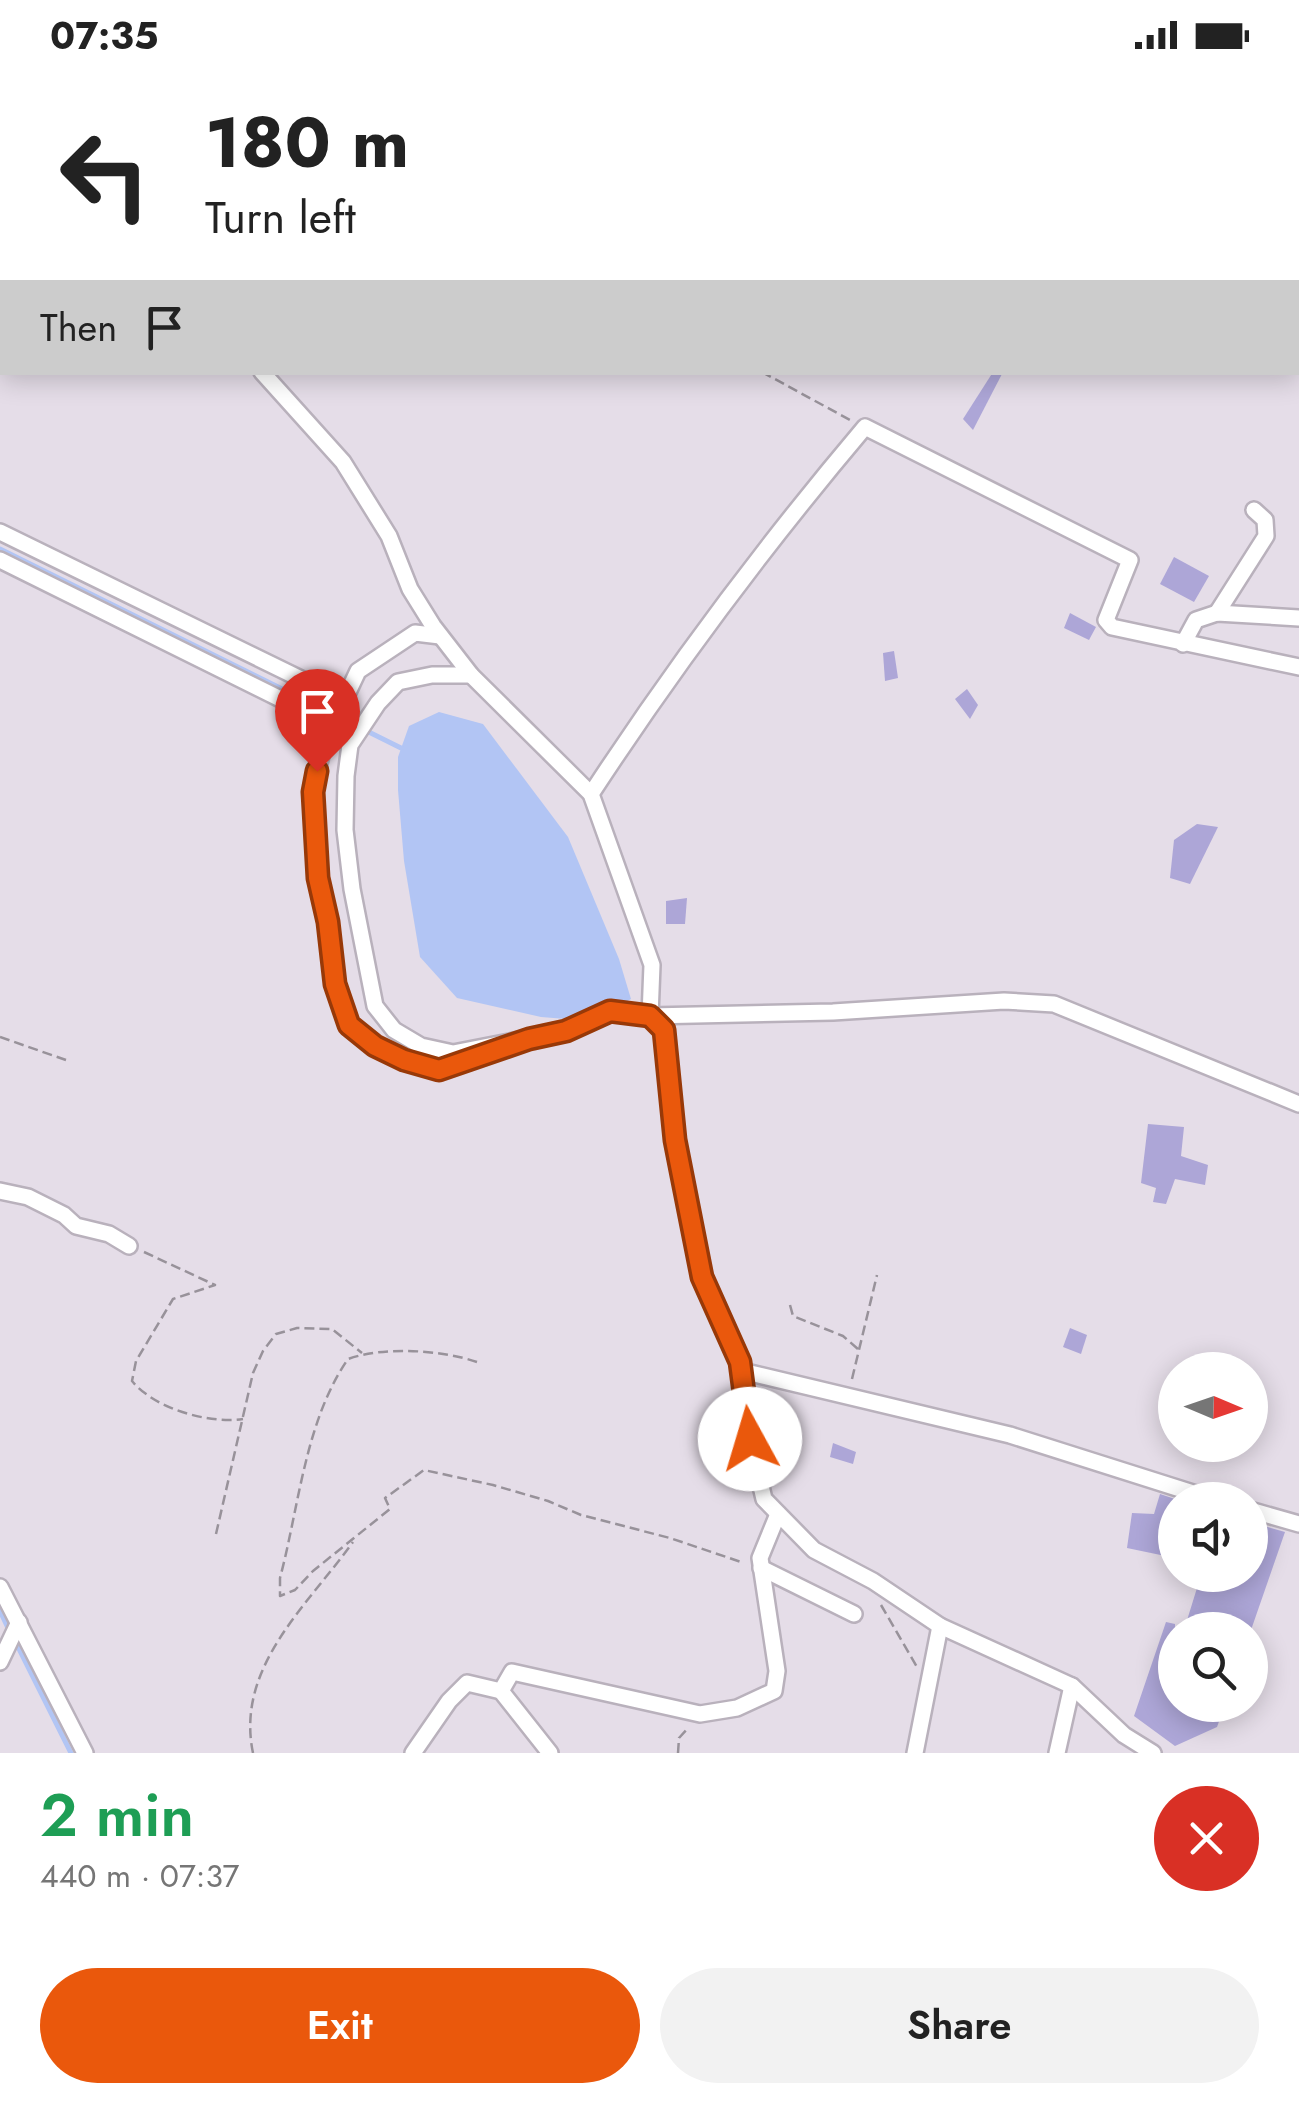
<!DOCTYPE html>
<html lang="en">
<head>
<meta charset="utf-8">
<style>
  :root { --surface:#fff; --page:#f2f2f2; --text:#222; --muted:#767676; --accent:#ea580c }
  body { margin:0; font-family:Jost,sans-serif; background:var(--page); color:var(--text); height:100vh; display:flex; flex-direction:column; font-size:38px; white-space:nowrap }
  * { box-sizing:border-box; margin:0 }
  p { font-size:32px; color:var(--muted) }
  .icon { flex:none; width:55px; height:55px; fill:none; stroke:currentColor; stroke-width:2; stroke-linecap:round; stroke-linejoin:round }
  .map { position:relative; height:1683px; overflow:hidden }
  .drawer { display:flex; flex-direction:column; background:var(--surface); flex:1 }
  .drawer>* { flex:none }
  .banner { position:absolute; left:0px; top:0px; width:1300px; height:305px; box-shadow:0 5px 25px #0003; background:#fff; color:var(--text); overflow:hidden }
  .needle { width:65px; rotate:92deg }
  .buttons { position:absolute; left:1158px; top:1282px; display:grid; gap:20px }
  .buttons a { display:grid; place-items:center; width:110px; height:110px; border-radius:50%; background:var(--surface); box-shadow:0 5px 25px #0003; font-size:50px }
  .pin { position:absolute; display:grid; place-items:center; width:85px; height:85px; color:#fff; margin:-102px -42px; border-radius:50% 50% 50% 0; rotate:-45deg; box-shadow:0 0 10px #0007 }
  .pin .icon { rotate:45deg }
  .me { position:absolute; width:110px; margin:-55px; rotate:354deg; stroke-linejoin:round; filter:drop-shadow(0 0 8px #0008) }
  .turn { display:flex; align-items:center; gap:35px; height:210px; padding:0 40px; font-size:45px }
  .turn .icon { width:130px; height:130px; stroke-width:2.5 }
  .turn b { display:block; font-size:70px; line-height:85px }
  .then { display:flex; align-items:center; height:95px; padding:0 40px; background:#0003; gap:20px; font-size:38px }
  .round { display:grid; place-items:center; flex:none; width:105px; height:105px; border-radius:52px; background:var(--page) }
  .summary { display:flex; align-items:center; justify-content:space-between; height:170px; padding:0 40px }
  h1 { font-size:60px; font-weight:600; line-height:75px; color:#1e9e55 }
  .cta { display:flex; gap:20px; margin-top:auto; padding:20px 40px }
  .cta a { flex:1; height:115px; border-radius:60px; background:var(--accent); color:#fff; font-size:40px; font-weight:600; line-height:115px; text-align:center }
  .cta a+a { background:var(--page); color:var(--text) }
  .status { display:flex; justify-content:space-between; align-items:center; height:70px; padding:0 50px; background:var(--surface); direction:ltr }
  .status svg { height:28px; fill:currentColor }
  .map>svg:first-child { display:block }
  .water { fill:#b2c5f4 }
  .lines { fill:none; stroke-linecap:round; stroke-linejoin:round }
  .stream { stroke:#b2c5f4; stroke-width:5 }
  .building { fill:#ada6d7 }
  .minor-casing { stroke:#b9b1bc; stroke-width:20 }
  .path { stroke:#98929a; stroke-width:2.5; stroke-dasharray:10 5; stroke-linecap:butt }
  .minor { stroke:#fff; stroke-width:15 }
  .route-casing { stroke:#983908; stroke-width:25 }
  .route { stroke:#ea580c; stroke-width:18 }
</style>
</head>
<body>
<div class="status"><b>07:35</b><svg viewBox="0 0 49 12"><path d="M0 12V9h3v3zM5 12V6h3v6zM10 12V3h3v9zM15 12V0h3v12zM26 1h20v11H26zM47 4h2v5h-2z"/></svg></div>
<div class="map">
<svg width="1299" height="1683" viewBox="0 0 1299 1683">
  <rect width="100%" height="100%" fill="#e5dde8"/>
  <path class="water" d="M439,642L483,654L568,767L619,889L631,929L591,951L541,947L457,928L420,887L404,791L398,720V687L409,656Z"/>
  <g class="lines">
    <g class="stream">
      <path d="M107,0L108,2"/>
      <path d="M0,479L401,678"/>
      <path d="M0,1541L9,1560"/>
      <path d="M14,1569L71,1683"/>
    </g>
  </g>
  <g class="building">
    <path d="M993,302H1003L973,360L963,349Z"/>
    <path d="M1174,487L1209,506L1194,532L1160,514Z"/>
    <path d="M1070,543L1096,557L1089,570L1064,558Z"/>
    <path d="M894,581L898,608L885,611L883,583Z"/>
    <path d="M967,619L978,635L970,649L955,629Z"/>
    <path d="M1197,754L1218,757L1190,814L1170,808L1174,770Z"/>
    <path d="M687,828L685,854H666V831Z"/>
    <path d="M1148,1054L1184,1057L1181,1086L1208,1095L1205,1115L1175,1109L1166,1134L1153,1132L1156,1118L1141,1113Z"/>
    <path d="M1070,1258L1087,1265L1081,1284L1063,1277Z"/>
    <path d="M833,1373L856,1382L853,1394L830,1387Z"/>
    <path d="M1160,1424L1178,1430H1175V1488L1127,1478L1132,1443L1154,1444Z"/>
    <path d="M1250,1452L1285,1462L1251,1560H1184L1201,1505H1250Z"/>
    <path d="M1166,1552L1175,1554V1635H1225L1217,1657L1175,1676L1134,1646Z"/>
  </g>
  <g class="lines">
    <defs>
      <g id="minor">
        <path d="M130,0V2"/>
        <path d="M262,302L343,392L389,466L410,519L433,556L471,605L591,724L652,895L650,946"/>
        <path d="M0,462L344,630"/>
        <path d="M0,490L333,655"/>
        <path d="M1217,543L1266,466L1265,450L1254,440"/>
        <path d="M440,566L415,563L358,601L325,671L317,701L313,722L317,809L328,852L335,914L349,955L375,976L403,990L439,1000L488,985"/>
        <path d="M1183,574L1196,550L1217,543L1299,548"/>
        <path d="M471,605H432L398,612L378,633L350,675L346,706L345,760L352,819L375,936L394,960L421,976L453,983L566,961L610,941L650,946L833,942L1004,931L1054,934L1299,1034"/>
        <path d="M591,724C674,597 767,473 865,357L1130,490L1106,550L1112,557L1299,597"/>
        <path d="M650,946L663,960L675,1070L702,1207L740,1292L750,1369L764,1429L814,1480L873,1511L940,1556L1072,1616L1124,1665L1153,1683"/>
        <path d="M0,1121L28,1127L64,1145L76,1156L109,1164L129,1176"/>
        <path d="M742,1301L1010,1365L1215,1430"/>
        <path d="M1250,1440L1299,1454"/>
        <path d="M761,1498L854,1544"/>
        <path d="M0,1517L85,1683"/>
        <path d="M0,1592L19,1552"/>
        <path d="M501,1621L550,1683"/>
        <path d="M413,1683L449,1631L467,1613L501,1621L512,1602L700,1644L737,1638L774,1621L777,1601L760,1488L778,1444"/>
        <path d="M915,1683L940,1556"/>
        <path d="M1057,1683L1072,1616"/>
      </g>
    </defs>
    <use href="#minor" class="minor-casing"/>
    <g class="path">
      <path d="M762,302L850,350"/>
      <path d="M0,967L66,990"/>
      <path d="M144,1182L215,1215L173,1229L136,1291L132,1311C155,1339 209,1354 243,1349"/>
      <path d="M790,1235L793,1246L843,1266L858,1279"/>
      <path d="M477,1292C442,1280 384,1276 348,1289C305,1351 299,1437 280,1508V1526L295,1520L313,1501L390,1439L385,1428L424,1400L493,1415L548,1431L581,1445L670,1468L744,1493"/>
      <path d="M852,1309L877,1205"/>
      <path d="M216,1464L253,1303L263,1281L276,1264L297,1258L332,1259L362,1283"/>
      <path d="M881,1535L917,1597"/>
      <path d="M253,1683C235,1597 308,1535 353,1472"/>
      <path d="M678,1683L679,1668L689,1657"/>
    </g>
    <use href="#minor" class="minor"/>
  </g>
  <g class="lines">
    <defs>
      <path id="route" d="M317,701L313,722L318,808L328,852L335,914L349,955L375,976L404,990L439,1000L529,969L566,961L610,941L650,946L664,960L675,1070L702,1207L740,1292L750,1369"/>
    </defs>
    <use href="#route" class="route-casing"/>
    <use href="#route" class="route"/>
  </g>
</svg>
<div class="buttons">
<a><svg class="needle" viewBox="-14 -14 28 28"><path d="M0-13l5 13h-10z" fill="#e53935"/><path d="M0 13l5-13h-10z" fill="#767676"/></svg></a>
<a><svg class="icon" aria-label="sound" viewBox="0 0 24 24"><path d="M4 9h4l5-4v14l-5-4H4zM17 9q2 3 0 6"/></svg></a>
<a><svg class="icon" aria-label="search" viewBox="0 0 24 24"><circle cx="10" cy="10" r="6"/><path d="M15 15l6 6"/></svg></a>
</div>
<div class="pin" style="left:317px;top:701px;background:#d93025"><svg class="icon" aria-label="arrive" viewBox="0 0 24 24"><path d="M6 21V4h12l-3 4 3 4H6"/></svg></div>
<svg class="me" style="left:750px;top:1369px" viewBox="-20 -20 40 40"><circle r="19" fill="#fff"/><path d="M0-13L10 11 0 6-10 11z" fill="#ea580c"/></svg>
<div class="banner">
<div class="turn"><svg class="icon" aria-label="left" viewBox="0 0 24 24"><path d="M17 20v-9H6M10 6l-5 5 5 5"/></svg><div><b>180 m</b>Turn left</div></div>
<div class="then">Then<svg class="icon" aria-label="arrive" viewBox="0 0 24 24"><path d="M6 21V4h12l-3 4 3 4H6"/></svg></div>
</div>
</div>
<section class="drawer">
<div class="summary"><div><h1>2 min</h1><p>440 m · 07:37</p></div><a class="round" style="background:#d93025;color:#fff"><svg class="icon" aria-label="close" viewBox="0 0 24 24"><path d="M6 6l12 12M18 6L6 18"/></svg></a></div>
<div class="cta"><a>Exit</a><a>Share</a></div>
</section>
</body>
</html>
